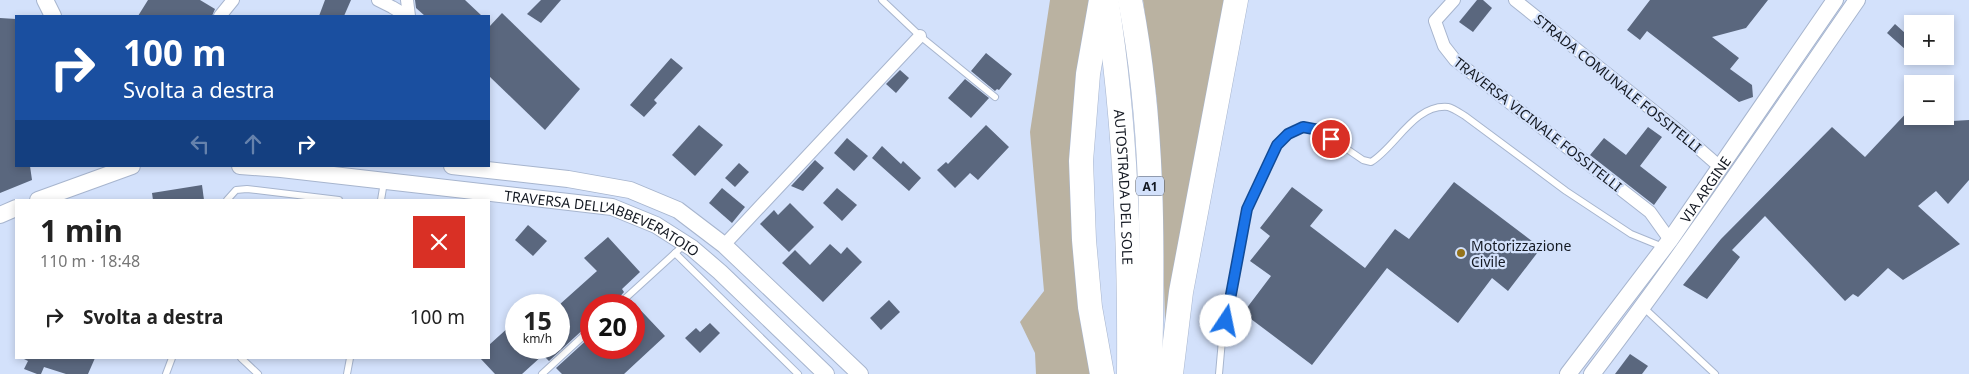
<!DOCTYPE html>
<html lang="it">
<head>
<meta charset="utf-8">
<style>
  :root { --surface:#fff; --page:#f6f6f6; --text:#222; --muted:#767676 }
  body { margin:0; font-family:"Noto Sans",sans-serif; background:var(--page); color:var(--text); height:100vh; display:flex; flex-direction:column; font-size:19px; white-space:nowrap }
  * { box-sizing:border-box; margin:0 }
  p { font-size:16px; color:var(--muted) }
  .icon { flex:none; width:28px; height:28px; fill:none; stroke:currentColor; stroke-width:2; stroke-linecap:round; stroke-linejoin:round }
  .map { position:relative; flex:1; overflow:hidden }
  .details { position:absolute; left:15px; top:199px; width:475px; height:160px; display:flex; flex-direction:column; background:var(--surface); border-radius:0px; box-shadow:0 2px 8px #0003 }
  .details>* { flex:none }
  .guide { position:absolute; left:15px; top:15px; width:475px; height:152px; border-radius:0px; box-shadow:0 2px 8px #0003; background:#1a4fa0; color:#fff; overflow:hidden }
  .controls { position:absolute; left:1904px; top:15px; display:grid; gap:10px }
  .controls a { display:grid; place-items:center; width:50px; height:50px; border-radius:0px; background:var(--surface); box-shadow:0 2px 8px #0003; font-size:25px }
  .speed { position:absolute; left:505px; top:294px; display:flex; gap:10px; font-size:25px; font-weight:700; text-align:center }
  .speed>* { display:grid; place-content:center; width:65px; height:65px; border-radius:50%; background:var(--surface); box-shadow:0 2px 8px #0003; line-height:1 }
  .speed small { font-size:12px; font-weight:400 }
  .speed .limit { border:8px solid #d22; background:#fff; color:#111 }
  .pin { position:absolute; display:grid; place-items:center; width:42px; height:42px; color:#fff; margin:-21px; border:2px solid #fff; border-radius:50%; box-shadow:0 1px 5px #0007 }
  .me { position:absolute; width:55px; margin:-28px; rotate:11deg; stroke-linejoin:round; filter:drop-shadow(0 0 4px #0008) }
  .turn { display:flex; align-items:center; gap:18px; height:105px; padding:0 25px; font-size:22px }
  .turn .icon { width:65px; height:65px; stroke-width:2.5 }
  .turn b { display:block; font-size:35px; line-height:42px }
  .lanes { display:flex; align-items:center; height:48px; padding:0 25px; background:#0003; justify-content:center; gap:25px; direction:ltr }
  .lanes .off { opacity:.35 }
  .round { display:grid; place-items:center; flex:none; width:52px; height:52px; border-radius:0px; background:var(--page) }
  .summary { display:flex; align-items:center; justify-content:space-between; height:85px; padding:0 25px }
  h1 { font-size:30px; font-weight:700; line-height:38px }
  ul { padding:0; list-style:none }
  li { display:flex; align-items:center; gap:15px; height:65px; padding:0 25px }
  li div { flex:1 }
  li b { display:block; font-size:19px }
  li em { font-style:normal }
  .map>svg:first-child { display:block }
  .green { fill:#bab2a1 }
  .building { fill:#5a677e }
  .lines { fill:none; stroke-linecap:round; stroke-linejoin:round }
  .service-casing { stroke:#a7b5ce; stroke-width:8 }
  .minor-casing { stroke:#a7b5ce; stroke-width:14 }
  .tertiary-casing { stroke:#a7b5ce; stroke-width:18 }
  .motorway-casing { stroke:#a7b5ce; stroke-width:25 }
  .service { stroke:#fff; stroke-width:6 }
  .minor { stroke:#fff; stroke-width:12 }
  .tertiary { stroke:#fff; stroke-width:16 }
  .motorway { stroke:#fff; stroke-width:24 }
  .route-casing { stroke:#114b97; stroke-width:12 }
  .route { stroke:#1a73e8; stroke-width:9 }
  .poi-dot { fill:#94731a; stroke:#d3e1fb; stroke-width:2 }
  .labels { text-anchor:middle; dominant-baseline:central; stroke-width:4.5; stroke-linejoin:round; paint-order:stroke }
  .shield { fill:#d3e1fb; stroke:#4d5563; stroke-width:1 }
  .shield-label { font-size:12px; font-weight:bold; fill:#141922 }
  .street-label { font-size:14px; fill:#141922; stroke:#d3e1fb }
  .poi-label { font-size:14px; fill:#141922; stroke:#d3e1fb; text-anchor:start }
</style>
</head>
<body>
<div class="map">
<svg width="1969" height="374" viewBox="0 0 1969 374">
  <rect width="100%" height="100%" fill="#d3e1fb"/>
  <g class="green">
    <path d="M1050,0H1089L1087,27L1097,374H1036L1035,353L1020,322L1044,291L1030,132Z"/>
    <path d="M1143,0H1225L1167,322L1165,321L1162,213L1157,101Z"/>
  </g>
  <g class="building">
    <path d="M148,0H200L215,9L212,16H138Z"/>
    <path d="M325,0H351L344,16H319Z"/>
    <path d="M415,0H465L482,16H425L416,8Z"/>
    <path d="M541,0H561L541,23L527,14Z"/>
    <path d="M1477,0H1483L1492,8L1473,32L1459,22Z"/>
    <path d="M1650,0H1768L1746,28L1712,37L1739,58L1730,69L1752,85L1753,97L1739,102L1647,31L1640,40L1627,30Z"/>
    <path d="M502,13L580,89L545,130L489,76V27Z"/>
    <path d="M0,18L16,19V166H30L32,180L0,193Z"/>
    <path d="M1895,24L1905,33L1912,24V43L1906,50L1887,33Z"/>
    <path d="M986,53L1012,74L999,90L997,89L995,91L971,71Z"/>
    <path d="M671,58L683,68L654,100L657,103L644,117L630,105Z"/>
    <path d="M900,70L909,78L896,93L886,84Z"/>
    <path d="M965,79L989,98L971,118L948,98Z"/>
    <path d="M1912,107V116H1928L1935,122L1969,120V180L1948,204L1936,191L1918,206L1960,244L1903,280L1888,268L1858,297L1853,294L1845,301L1765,216L1732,250L1740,257L1707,299L1683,285L1721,239L1832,127L1865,157Z"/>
    <path d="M699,125L723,145L695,176L672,155Z"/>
    <path d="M986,125L1009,147L978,180L970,173L955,188L937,170L946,162L948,164Z"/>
    <path d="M1648,127L1662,137L1640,166L1667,187L1654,205L1590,155L1604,138L1626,155Z"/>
    <path d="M847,138L868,156L854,171L834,153Z"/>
    <path d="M882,146L901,164L903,161L921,178L909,191L872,158Z"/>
    <path d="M815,160L824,168L803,191L791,186Z"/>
    <path d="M739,163L749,172L735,187L725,178Z"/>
    <path d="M1454,182L1541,248L1508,291L1492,278L1458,323L1387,268L1312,365L1243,313L1271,276L1250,261L1270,236L1260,228L1292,187L1323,210L1310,226L1365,268L1395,229L1409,239Z"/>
    <path d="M202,185L204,200H153L152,193Z"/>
    <path d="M722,188L745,207L732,223L709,203Z"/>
    <path d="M837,188L857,205L842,221L823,203Z"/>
    <path d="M790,203L814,227L789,252L760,224L774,210L778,215Z"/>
    <path d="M528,225L547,241L533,256L515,240Z"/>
    <path d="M608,237L640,272L622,289L624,292L613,305H591V324L588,325L549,361L543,355L522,374H495L480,358H489V345L511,325L516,330V348H559V305L597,271L584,258Z"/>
    <path d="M830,244L841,254L847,247L862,262L823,302L782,263L795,250L810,265Z"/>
    <path d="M631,300L665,336L624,374H562L556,368L591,336V348H634V305H625Z"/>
    <path d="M889,300L900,312L881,330L870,318Z"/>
    <path d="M710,323L720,333L700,353L685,338L696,328L700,332Z"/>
    <path d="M1630,354L1648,366L1642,374H1615Z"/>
    <path d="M24,358H95L88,374H66L44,367L41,374H37L24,369L28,361L24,359Z"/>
  </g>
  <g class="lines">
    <defs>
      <g id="service">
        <path d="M882,0L920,36L995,97"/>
        <path d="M227,200L236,190L247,189L339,200"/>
        <path d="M381,200L384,182"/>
        <path d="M675,253L798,374"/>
        <path d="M618,305L685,244"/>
        <path d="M1643,307L1715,374"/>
        <path d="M241,358L258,374"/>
        <path d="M166,374L172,358"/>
        <path d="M347,374L350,358"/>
        <path d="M542,374L591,329"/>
        <path d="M1219,374L1222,340L1247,209L1277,145L1288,134L1303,127L1319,130L1363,160L1371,162C1396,147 1414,104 1448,107C1453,108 1460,113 1465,116L1566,191L1631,234L1663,247"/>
      </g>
      <g id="minor">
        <path d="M378,0L392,7L407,16"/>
        <path d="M407,0L409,16"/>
        <path d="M1454,0L1435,21L1444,46L1455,60L1650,212L1670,240"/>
        <path d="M1515,0L1681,133L1720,167"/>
        <path d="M220,16L233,0"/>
        <path d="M724,245L920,36"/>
      </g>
      <g id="tertiary">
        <path d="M45,0L53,16"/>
        <path id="s1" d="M240,166L281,169L612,207L656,225L692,248L720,272L826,374"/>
        <path d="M452,166L568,179L630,190L678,210L724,245L860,374"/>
        <path d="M38,200L132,166"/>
        <path d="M0,215L16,208"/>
        <path id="s2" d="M1568,374L1670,240L1835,0"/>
        <path d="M1592,374C1685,252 1770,126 1857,0"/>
      </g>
      <g id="motorway">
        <path d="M1101,0L1088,74L1081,161L1084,240L1090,307L1102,374"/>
        <path d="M1130,0C1154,123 1153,249 1150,374"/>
        <path id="s3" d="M1107,4C1126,126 1130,251 1129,374"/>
        <path d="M1171,374L1181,292L1236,0"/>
      </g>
    </defs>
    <use href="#service" class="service-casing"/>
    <use href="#minor" class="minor-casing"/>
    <use href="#tertiary" class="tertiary-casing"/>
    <use href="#motorway" class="motorway-casing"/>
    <use href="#service" class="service"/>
    <use href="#minor" class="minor"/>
    <use href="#tertiary" class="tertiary"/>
    <use href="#motorway" class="motorway"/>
  </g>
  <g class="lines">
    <defs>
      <path id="route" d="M1226,321L1247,209L1277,145L1288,134L1303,127L1319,130L1331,139"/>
    </defs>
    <use href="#route" class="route-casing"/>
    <use href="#route" class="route"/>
  </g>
  <circle class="poi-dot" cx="1461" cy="253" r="5"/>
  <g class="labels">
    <rect class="shield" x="1136" y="176.5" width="28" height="19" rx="4"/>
    <g class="shield-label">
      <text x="1150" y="186">A1</text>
    </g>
    <g class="street-label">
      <text transform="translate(1618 83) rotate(39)">STRADA COMUNALE FOSSITELLI</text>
      <text transform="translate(1538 124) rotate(38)">TRAVERSA VICINALE FOSSITELLI</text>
      <text stroke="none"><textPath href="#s3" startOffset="184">AUTOSTRADA DEL SOLE</textPath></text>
      <text stroke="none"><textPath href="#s2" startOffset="230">VIA ARGINE</textPath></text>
      <text stroke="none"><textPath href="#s1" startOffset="369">TRAVERSA DELL'ABBEVERATOIO</textPath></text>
    </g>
    <g class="poi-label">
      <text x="1471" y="245">Motorizzazione<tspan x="1471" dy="16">Civile</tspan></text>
    </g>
  </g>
</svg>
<div class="controls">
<a>+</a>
<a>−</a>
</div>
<div class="speed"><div>15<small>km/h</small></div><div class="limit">20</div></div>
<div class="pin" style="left:1331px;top:139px;background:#d93025"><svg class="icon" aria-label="arrive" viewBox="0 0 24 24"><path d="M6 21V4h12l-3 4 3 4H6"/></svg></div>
<svg class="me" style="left:1226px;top:321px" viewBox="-20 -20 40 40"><circle r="19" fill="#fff"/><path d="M0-13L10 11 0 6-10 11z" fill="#1a73e8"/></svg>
<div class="guide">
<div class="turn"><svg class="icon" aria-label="right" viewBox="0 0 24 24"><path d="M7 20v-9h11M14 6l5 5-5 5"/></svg><div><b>100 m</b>Svolta a destra</div></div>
<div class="lanes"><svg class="icon off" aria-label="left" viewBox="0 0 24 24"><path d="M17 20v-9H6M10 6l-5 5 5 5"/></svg><svg class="icon off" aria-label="ahead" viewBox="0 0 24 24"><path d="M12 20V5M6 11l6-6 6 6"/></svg><svg class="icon" aria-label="right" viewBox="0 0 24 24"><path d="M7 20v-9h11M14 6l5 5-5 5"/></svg></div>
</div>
<section class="details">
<div class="summary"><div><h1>1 min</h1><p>110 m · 18:48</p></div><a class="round" style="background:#d93025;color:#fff"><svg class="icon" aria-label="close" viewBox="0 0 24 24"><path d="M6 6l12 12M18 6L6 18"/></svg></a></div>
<ul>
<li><svg class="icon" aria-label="right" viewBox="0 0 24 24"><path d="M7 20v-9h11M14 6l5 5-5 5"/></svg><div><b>Svolta a destra</b></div><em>100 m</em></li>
</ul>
</section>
</div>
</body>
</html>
